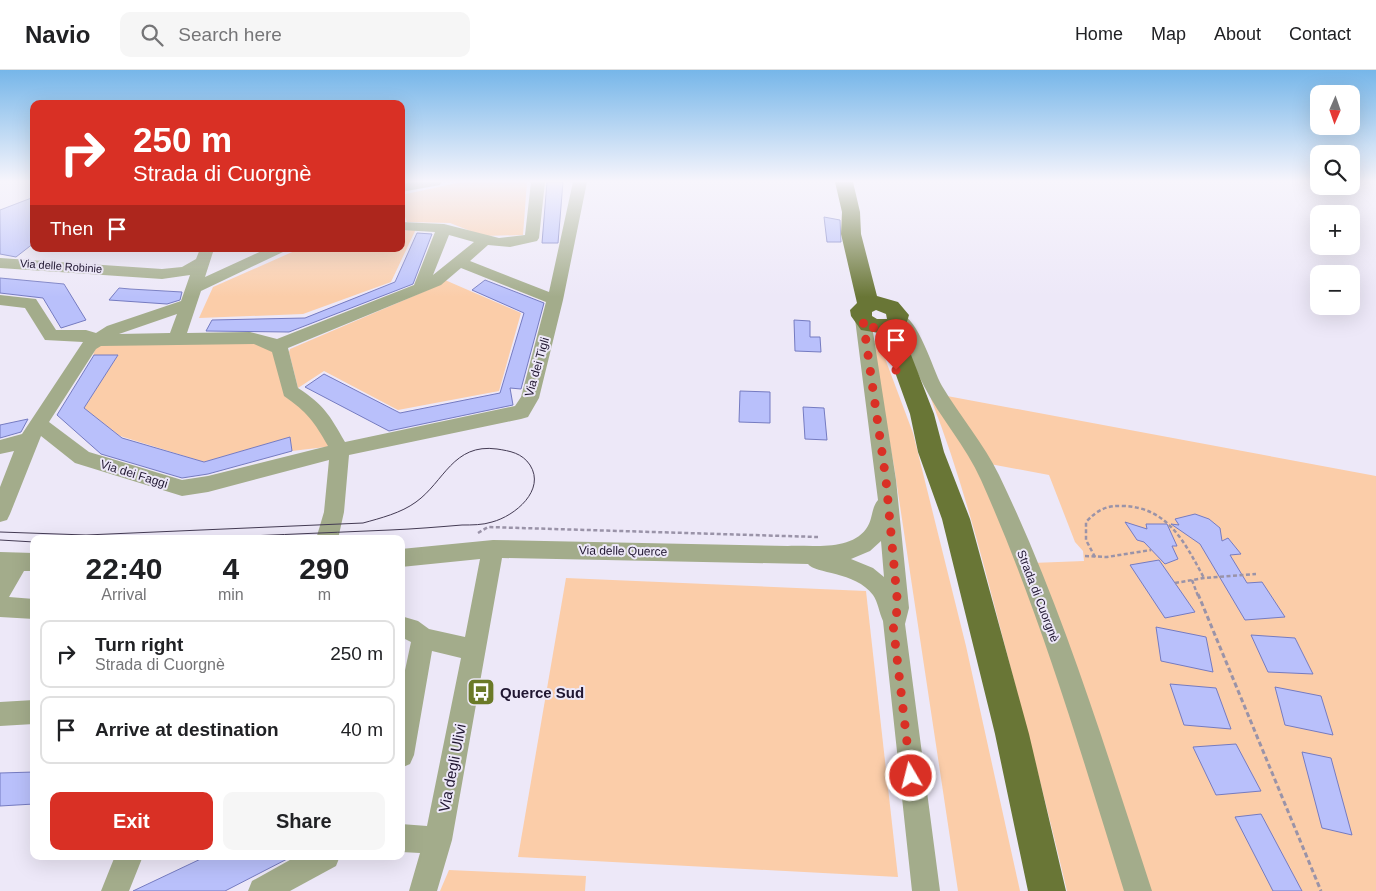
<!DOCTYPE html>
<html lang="en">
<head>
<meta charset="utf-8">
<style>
  :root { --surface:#fff; --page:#f6f6f6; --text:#202124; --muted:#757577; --line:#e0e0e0; --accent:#d93025 }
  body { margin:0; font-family:Helvetica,sans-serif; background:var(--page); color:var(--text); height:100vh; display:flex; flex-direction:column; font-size:19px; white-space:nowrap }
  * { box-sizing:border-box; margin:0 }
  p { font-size:16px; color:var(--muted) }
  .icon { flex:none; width:28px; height:28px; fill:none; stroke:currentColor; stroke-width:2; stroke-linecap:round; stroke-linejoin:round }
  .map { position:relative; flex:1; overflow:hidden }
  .side { position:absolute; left:30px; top:465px; width:375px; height:325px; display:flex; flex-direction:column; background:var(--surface); border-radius:10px; box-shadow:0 5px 20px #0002 }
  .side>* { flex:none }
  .hud { position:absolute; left:30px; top:30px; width:375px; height:152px; border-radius:10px; box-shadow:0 5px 20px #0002; background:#d93025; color:#fff; overflow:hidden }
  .needle { width:32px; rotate:182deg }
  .tools { position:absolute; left:1310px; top:15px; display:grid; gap:10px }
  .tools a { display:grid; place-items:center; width:50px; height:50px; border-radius:10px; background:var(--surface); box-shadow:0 5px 20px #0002; font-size:25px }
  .pin { position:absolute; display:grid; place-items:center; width:42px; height:42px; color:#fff; margin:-51px -21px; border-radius:50% 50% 50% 0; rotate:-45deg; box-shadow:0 0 5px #0007 }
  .pin .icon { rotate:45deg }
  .me { position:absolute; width:55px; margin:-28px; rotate:352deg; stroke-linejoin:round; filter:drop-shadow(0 0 4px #0008) }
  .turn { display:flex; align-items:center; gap:18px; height:105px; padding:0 20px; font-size:22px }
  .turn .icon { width:65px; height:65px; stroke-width:2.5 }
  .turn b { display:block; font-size:35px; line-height:42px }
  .then { display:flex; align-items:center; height:48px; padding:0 20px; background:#0003; gap:10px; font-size:19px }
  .eta { display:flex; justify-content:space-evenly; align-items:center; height:85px; text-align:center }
  .eta b { font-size:30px; font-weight:600; line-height:35px }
  .primary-button { display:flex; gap:10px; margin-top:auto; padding:10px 20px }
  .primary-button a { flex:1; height:58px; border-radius:10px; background:var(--accent); color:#fff; font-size:20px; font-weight:600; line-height:58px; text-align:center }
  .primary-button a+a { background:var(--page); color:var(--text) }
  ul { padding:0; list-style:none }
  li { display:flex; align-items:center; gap:15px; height:68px; margin:0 10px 8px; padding:0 10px; border:2px solid var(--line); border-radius:10px }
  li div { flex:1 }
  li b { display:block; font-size:19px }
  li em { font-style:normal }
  header { display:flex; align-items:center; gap:30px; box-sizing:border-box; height:70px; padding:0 25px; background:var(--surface); border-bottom:1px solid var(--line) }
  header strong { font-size:24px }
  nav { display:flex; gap:28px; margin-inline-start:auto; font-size:18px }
  .search { width:350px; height:45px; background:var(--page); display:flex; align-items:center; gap:12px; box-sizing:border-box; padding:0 18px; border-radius:10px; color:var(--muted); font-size:19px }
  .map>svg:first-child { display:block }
  .green { fill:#fbcda9 }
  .building { fill:#b9c0fb; stroke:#757bc1 }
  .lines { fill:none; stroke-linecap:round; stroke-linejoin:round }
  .path-far1 { stroke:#9a93a8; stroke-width:2.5; stroke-dasharray:4 2.5; stroke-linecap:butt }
  .path { stroke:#9a93a8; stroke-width:3; stroke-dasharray:5 3; stroke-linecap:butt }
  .minor { fill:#a3ac8b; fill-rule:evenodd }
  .major { fill:#697636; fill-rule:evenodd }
  .tram { stroke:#443b54; stroke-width:1 }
  .route { stroke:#d93025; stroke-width:9; stroke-dasharray:0 16.2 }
  .labels { text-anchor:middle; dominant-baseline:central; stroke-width:4; stroke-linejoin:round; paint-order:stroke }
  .far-street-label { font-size:11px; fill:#201631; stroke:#ede8f8 }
  .street-label { font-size:12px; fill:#201631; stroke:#ede8f8 }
  .near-poi-label { font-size:15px; font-weight:bold; fill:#201631; stroke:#ede8f8; text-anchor:start }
  .near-street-label { font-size:15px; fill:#201631; stroke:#ede8f8 }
</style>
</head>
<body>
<header>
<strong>Navio</strong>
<div class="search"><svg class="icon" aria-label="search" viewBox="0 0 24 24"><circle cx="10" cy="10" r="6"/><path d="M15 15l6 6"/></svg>Search here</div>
<nav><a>Home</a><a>Map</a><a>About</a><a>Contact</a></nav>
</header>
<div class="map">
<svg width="1376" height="821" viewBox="0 0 1376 821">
  <rect width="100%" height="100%" fill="#ede8f8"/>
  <g class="green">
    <path d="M462,112H527L523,165L483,166L450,153L407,152L401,136V125Z"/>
    <path d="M416,159L391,212L303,244L199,248L213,217L299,179H401V161Z"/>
    <path d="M445,210L521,243L499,321L398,340L324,301L298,318L289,282L290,279L430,219Z"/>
    <path d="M871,268L880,275L913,363L966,576L1020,821H958L894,396Z"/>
    <path d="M98,272L259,274L271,278L334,376L292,381L290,367L204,392L120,366L84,338L118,285H93Z"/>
    <path d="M947,326L1376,406V821H1148L1032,493L1084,491L1083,481L1075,472L1049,405L990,394Z"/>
    <path d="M931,329H935L986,412L1040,548L1128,821H1067C1046,732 1023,645 1000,557C980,480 960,403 931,329Z"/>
    <path d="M566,508L866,521L898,807L518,787Z"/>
    <path d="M449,800L586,806L585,821H440Z"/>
  </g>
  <g class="building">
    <path d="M547,112H563L558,173H542Z"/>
    <path d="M34,127V173L16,187L0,184V140Z"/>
    <path d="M824,147L840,150L841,172H827Z"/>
    <path d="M417,163L432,164L413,214L289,262L206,261L212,250L305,248L395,212Z"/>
    <path d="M0,208L64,214L86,250L61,258L43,228L0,223Z"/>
    <path d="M485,210L544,233L521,319L510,318L513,335L389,361L305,317L324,304L400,343L500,323L524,243L472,220Z"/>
    <path d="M119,218L130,219L182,222L180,230L167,234L109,230Z"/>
    <path d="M794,250L810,251V267H820L821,282L795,281Z"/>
    <path d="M94,285H118L84,338L122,368L204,392L290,367L292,381L208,404L182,408L101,384L57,345Z"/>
    <path d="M740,321L770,322V353L739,352Z"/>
    <path d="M803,337L824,338L827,370L805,369Z"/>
    <path d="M28,349L21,362L0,368V355Z"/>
    <path d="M1195,444L1209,449L1220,458L1222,471L1228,468L1241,484L1230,485L1247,513L1262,512L1285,547L1245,550L1200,474L1171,454L1179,455L1175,449Z"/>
    <path d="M1125,452L1147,459L1146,454H1167L1177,476H1172L1178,489L1165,494L1144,472L1137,470Z"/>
    <path d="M1159,490L1175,513L1195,542L1165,548L1130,495Z"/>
    <path d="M1156,557L1206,567L1213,602L1161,591Z"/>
    <path d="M1251,565L1295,568L1313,604L1268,602Z"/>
    <path d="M1170,614L1216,618L1231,659L1184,655Z"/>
    <path d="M1275,617L1321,626L1333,665L1285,655Z"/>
    <path d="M1236,674L1261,721L1216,725L1193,677Z"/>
    <path d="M1302,682L1331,688L1352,765L1322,758Z"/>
    <path d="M34,702V734L0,736V703Z"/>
    <path d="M1261,744L1302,821H1273L1235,747Z"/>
    <path d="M207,786H293L225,821H133Z"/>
  </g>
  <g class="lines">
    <g class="path-far1">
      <path d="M478,463L488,457L818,467"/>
      <path d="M1085,486L1107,487L1151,480"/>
      <path d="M1095,487L1086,470V452C1097,440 1107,435 1123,436C1168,437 1185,473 1204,508"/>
      <path d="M1192,510L1198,526"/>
      <path d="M1175,513L1204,508L1256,504"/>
    </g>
    <path class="path" d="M1198,524L1321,821"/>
    <g class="minor">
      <path d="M413,112H442L440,115L401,122V114Z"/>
      <path d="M531,112H545L539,168L537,171L510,177L488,175L470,191L549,222L573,112H587L563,230L539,328L528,347L521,349L349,385L344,442L338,469H316L324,442L329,390L208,422L182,426L75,393L41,366L10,444L7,450L0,452V417L14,381L0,384V370L22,364L83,272L45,270L25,238L0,235V225L36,229L56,260H86L96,263L107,256L181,231L190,205L162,209L0,198V188L162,199L182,197L196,189L200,179H214L205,207L266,179H285L283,182L201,221L187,263L250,262L277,269L414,215L435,162L401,160V152L444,154L499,168L525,165ZM449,165L474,172L433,205ZM461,198L546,232L521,327L515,336L345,372C329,344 324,335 298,318L288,278L441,215ZM177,244L170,263L119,264ZM254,274L272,282L284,326C307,342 314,351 328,376L208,406L182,410L89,382L49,352L96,279L101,276Z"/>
      <path d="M899,243C919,248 932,298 942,316C960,346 984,374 999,405C1063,538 1106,681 1152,821H1124C1081,683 1040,542 981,410C966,376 940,348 924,316C912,293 904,269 891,248L893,244Z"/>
      <path d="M863,244L869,245L871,249L896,410L909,538L905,554L940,821H912L883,551C879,542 878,532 873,525C855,501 815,504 808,494L502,488L452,770L437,821H409L420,783L401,782V754L427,756L461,588L432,581L414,685L410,694L401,698V619L411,572L401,567V546L418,551L429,559L465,567L480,489L401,497V479L493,470L788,476C812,475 850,481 866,459C873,450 871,438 878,430L855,249L857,245ZM881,471L884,507L873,498L851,489L870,481Z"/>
      <path d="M0,482L34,483V501H24L9,527L34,529V549L0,547Z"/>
      <path d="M34,630V654L0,656V632Z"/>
      <path d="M115,786H143L129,821H101Z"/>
      <path d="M297,786H340L336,796L290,821H248L252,811Z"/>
    </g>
    <path class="major" d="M835,112H853L860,142L861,164L877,226L898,232L909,245L906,255L908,277L934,344L944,382L970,449L1029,664L1066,821H1028L995,664L942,449L918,382L910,344L886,277L885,264L861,260L851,246L850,240L857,233L841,164L842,142ZM876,240L886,244L887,249H877L872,246V242Z"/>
    <g class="tram">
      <path d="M0,462L86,465L363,453C381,448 401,443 416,432C444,412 453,373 497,379C510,381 522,383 530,395C546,420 515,446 492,452C483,455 472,455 462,455C438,457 414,459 390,460C320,463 249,466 178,469"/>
      <path d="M0,470L34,472"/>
    </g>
  </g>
  <linearGradient id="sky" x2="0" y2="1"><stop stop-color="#76b6e9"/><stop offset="0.49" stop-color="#f7f5fc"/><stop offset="1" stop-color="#f7f5fc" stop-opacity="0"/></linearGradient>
  <rect width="1376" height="227" fill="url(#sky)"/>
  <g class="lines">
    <path class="route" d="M896,300L877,260L863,250L886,410L898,538L893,554L911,706"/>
  </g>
  <defs>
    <symbol id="bus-square" viewBox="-11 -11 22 22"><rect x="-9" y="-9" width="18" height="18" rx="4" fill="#6b7a28" stroke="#ede8f8"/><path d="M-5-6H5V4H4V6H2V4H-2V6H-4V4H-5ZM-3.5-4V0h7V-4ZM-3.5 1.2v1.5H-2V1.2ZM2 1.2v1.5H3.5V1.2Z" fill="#fff"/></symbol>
  </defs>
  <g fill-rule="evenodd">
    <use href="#bus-square" x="465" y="606" width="32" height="32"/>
  </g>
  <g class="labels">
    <g class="far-street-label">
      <text transform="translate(61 196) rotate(4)">Via delle Robinie</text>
    </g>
    <g class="street-label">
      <text transform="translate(537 297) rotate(-74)">Via dei Tigli</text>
      <text transform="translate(134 404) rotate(17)">Via dei Faggi</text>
      <text transform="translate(623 481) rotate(1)">Via delle Querce</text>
      <text transform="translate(1038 526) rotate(69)">Strada di Cuorgnè</text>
    </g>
    <g class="near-poi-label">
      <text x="500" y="622">Querce Sud</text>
    </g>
    <g class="near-street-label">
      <text transform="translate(452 698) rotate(-79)">Via degli Ulivi</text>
    </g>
  </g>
</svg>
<div class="tools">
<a><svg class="needle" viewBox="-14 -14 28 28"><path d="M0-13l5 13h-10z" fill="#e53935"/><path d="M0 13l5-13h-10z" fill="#757577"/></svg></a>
<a><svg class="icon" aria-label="search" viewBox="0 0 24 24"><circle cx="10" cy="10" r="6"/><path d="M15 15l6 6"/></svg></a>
<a>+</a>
<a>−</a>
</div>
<div class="pin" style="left:896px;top:300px;background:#d93025"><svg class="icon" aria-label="arrive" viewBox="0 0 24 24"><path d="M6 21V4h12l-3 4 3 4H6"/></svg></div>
<svg class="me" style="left:911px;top:706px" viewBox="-20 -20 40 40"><circle r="17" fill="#d93025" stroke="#fff" stroke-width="3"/><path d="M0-11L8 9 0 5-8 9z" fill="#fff"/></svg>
<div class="hud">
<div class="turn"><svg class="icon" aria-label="right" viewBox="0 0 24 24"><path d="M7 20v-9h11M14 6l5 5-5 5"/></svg><div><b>250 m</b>Strada di Cuorgnè</div></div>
<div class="then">Then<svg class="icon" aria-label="arrive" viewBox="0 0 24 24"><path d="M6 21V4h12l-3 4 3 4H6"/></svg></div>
</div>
<section class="side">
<div class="eta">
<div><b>22:40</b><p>Arrival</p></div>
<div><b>4</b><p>min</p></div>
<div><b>290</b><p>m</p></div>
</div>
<ul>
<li><svg class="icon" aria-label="right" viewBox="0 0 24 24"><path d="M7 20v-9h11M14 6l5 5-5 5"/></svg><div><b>Turn right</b><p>Strada di Cuorgnè</p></div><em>250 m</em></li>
<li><svg class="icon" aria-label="arrive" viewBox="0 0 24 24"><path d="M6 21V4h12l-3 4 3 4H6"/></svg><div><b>Arrive at destination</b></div><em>40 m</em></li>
</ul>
<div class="primary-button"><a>Exit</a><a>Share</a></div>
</section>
</div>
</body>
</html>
